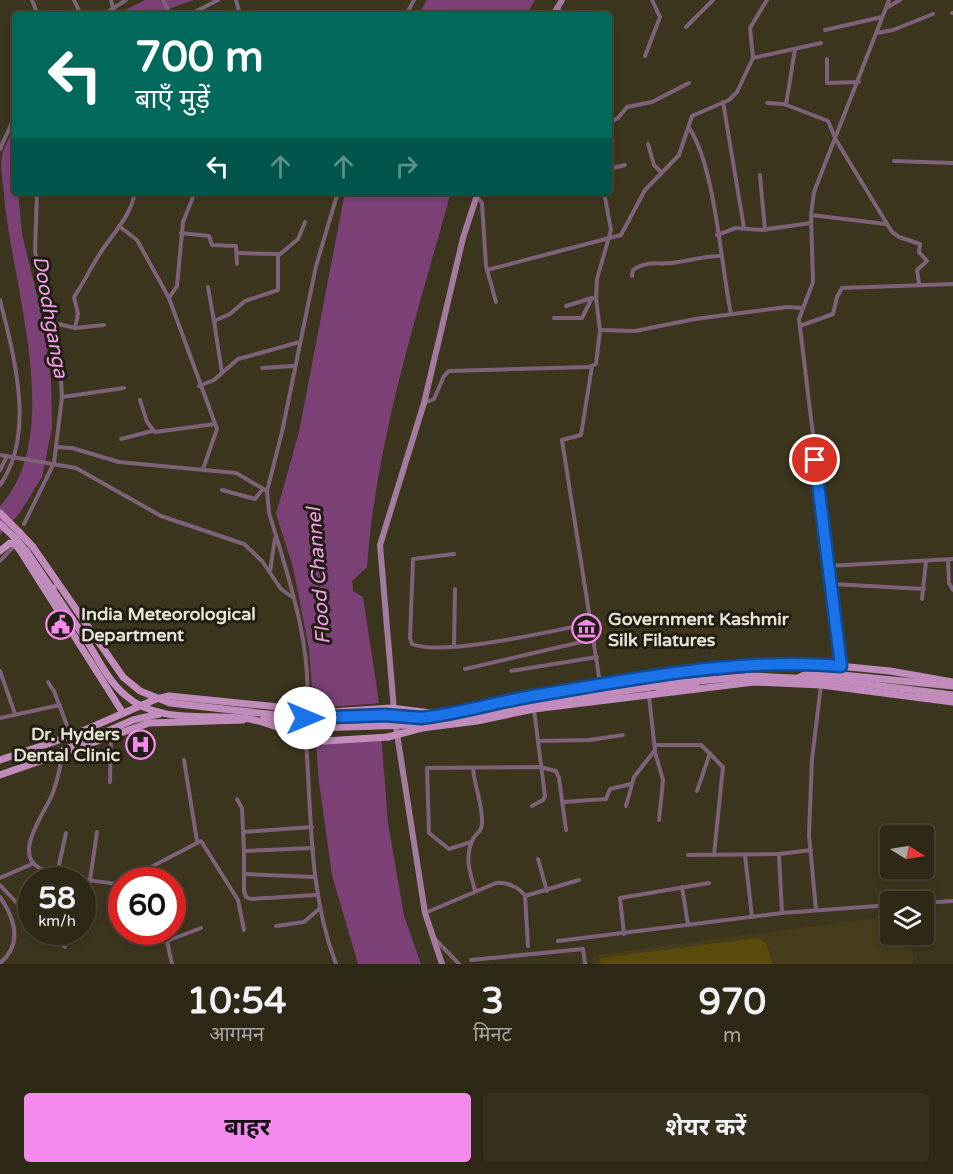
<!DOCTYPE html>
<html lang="hi">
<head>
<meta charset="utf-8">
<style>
  :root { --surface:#2e2816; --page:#36301f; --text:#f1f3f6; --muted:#a7a6a1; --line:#494435; --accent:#f589ee }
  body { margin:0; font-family:"Varela Round","Noto Sans Devanagari",sans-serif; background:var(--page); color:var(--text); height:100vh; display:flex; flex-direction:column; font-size:22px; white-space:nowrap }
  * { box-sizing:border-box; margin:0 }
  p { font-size:20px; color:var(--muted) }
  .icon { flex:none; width:33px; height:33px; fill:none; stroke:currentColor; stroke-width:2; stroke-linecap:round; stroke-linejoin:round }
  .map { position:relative; height:964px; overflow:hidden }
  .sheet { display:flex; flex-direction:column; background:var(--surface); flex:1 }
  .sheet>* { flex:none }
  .top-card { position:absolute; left:12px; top:12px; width:600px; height:183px; border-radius:6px; box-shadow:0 3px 9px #0003,0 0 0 2px var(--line); background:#00695c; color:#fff; overflow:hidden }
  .needle { width:39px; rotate:101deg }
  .controls { position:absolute; left:880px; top:825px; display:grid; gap:12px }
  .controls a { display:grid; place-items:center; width:54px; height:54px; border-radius:6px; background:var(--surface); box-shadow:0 3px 9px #0003,0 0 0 2px var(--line); font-size:30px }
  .speed { position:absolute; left:18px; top:867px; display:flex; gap:12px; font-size:30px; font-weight:700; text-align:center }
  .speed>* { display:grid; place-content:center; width:78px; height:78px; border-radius:50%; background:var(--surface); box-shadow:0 3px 9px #0003,0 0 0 2px var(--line); line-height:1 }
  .speed small { font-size:15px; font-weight:400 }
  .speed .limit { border:9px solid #d22; background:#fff; color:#111 }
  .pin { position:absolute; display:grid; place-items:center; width:51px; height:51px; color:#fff; margin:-26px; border:3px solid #fff; border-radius:50%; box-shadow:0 2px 6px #0007 }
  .me { position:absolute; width:66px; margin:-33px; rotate:90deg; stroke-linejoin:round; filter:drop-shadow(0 0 4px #0008) }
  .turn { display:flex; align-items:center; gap:21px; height:126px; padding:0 24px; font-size:27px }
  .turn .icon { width:78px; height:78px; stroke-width:2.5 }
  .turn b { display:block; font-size:42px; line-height:51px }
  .lanes { display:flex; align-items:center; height:57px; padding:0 24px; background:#0003; justify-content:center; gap:30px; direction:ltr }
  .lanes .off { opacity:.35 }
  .eta { display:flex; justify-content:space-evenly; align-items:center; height:102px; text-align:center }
  .eta b { font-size:36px; font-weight:700; line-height:42px }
  .primary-button { display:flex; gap:12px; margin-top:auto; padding:12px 24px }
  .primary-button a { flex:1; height:69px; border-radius:6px; background:var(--accent); color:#111; font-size:24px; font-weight:700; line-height:69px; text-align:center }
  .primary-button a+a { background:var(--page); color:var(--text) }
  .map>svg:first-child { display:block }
  .built { fill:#463d1d }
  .green { fill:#5b4b0c }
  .water { fill:#7c4278 }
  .pier { fill:#3d361e }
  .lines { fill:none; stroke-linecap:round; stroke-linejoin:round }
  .street { stroke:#7d627a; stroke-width:4 }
  .secondary { stroke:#a47aa0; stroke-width:6 }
  .primary { stroke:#c18bbc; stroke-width:7 }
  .primary-bridge { stroke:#c18bbc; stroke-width:7 }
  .route-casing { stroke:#114b97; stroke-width:15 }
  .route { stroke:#1a73e8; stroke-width:10 }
  .labels { text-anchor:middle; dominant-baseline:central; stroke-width:6; stroke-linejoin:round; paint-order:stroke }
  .poi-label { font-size:18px; font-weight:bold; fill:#e7e3d5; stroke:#211e13; text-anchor:start }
  .water-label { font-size:20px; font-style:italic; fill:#f29eeb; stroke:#211e13 }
</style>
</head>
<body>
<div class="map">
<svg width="953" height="964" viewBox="0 0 953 964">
  <rect width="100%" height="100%" fill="#3d361e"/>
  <path class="built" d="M891,916V934L910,935L914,964H594L593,955Z"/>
  <path class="green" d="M758,938L767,944L772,964H601L600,958Z"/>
  <g class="water">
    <path d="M145,0H193L153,15H115Z"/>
    <path d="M427,0H535L526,15H418Z"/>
    <path d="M15,127V192H18L22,234L46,333L51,382L52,427L42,477L19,514L0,535V506C67,433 10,281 4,193C3,182 0,168 2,157C3,147 11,136 15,127Z"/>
    <path d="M345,192H451C417,315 376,440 367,567L352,581L353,591L363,597L378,696L388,823L404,916L421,964H358L332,875L319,782L309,649L293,567L276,514L299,432Z"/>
  </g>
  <path class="pier" d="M381,703L384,738L313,742L310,704L331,707Z"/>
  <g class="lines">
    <g class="street">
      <path d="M32,0L38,15"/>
      <path d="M74,0L81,15"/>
      <path d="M111,0L113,8"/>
      <path d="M163,0L170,15"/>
      <path d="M236,0L240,15"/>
      <path d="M886,8L900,0"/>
      <path d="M558,9L565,15"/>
      <path d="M952,13H953"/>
      <path d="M103,15L126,0"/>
      <path d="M189,15L218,0"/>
      <path d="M406,15L414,0"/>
      <path d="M686,27L713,0"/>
      <path d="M825,30L882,17"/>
      <path d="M877,33L893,30L933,14"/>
      <path d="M645,56L660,17L652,0"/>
      <path d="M753,58L821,43"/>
      <path d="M827,59V83L859,82"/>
      <path d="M723,102L744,228"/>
      <path d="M767,103L784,104L828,121L836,140L892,232L899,237L920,244L919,252L927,261L917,270L919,283"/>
      <path d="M786,105L795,49"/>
      <path d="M609,123L618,118L627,107L652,102L689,83"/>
      <path d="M689,128C715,165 721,266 731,314"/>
      <path d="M648,144L654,165L662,173"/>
      <path d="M0,149L15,116"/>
      <path d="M894,161L953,163"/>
      <path d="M609,169L625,165"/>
      <path d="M760,175L765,230"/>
      <path d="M195,192L183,222L177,286L169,298L217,429L203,469"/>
      <path d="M476,196L482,203L486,266L496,302"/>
      <path d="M811,215L886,224"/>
      <path d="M119,226L137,240L169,298"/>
      <path d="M181,233L209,236L212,245L236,246L237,264"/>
      <path d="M717,235L736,228L761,230L811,223"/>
      <path d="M238,253L279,254"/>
      <path d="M487,270L621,235L645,190L679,155L692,116L729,100L737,92L753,58L750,28L767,0"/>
      <path d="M632,276L633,270C648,259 661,266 678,262C693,260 705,256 720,256"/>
      <path d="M208,287L214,321"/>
      <path d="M0,300C14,356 36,434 0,485"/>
      <path d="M566,306L592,298"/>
      <path d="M554,318H582L592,298"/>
      <path d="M800,326L833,314L837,297L842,288L953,284"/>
      <path d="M75,328L78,314L74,297C85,281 93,263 103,249C116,230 131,215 135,192"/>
      <path d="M600,330L635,331L695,319L787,307L802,308"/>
      <path d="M56,338V327L59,324L75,328L104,325"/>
      <path d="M592,366L581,435L562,440L600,683"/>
      <path d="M262,368L294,366"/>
      <path d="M222,373L214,321L230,314L245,301L278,290V256L298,239L305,222"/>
      <path d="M199,386L214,380L238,359L300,342"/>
      <path d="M62,397L124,388"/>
      <path d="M140,400L147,422L155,432L215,424"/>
      <path d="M424,403L434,399L444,376L449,371L589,367L596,364L600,330L596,298L597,279L611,230L604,192"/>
      <path d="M121,439L152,431"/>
      <path d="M56,447L72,448L119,462L236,473L267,491"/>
      <path d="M0,455L76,468L161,516L244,544L262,561L281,589L292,597"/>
      <path d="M0,470L7,456"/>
      <path d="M222,490L255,499L262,490"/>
      <path d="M24,524L54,463L62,397L60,362L35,251L37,192"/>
      <path d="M454,554L413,559L410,638L412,644C443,657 556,630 592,623"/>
      <path d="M948,560L949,583L953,590"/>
      <path d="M0,561L16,544"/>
      <path d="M828,566L953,559"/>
      <path d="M270,572L275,538"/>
      <path d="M832,584L924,589"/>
      <path d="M922,599L926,561"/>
      <path d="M454,646L455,589"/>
      <path d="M841,666L799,319L813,282L811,215L814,192L889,0"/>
      <path d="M465,669L594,639"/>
      <path d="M0,671L15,714"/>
      <path d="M511,671L597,657"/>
      <path d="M48,682L54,691L71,736"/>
      <path d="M306,711C314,650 287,572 269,513L267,491L282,432L316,266L338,192"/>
      <path d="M0,718L60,705"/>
      <path d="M305,728C312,807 307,888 336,964"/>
      <path d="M538,741L589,740L623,735"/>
      <path d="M656,745H701L723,767L714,855"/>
      <path d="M655,752L663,780L659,820"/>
      <path d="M62,755C60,769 57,782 52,795C43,816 10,858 44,870C68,880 96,880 122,885"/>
      <path d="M184,760L197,841"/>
      <path d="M473,769C475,789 483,804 482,824C481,833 476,833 473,839C464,857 470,873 475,890"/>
      <path d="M110,782L111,738"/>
      <path d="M697,791L710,753"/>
      <path d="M237,799L242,808L244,851"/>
      <path d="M563,802L606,799L610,789L631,784"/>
      <path d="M532,806L543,800L545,796L534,710"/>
      <path d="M626,806L634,777L655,750L647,678"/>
      <path d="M243,832L312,827"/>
      <path d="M471,842L449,849L429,833L427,768L540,767L556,771L559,778L566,830"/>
      <path d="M313,848L244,851V891L246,897L251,899L316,895"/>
      <path d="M779,854L782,913"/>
      <path d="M688,855L779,854L811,850"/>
      <path d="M745,855L752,917"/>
      <path d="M538,859L547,891"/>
      <path d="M57,874L66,833"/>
      <path d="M245,874L314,877"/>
      <path d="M0,878L32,864"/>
      <path d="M90,880L97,832"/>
      <path d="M126,880L201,841L238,900L244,930"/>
      <path d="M0,885L32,919"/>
      <path d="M682,887L688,925"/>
      <path d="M0,897C15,919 23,944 0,963"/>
      <path d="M924,903L953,901"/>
      <path d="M816,910L809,835L812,759L821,685"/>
      <path d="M425,913L496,883C507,882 519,887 525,896"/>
      <path d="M276,926L304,922L319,909"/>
      <path d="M47,932L65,947"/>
      <path d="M165,932L172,964"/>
      <path d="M624,934L620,898L709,883"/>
      <path d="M435,939L459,964"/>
      <path d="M167,941L201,928"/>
      <path d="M558,941L782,913L891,905"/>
      <path d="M528,946L525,896L579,880"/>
      <path d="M471,960L583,949L585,964"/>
    </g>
    <g class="secondary">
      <path d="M553,15L562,0"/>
      <path d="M394,710L380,545L424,403L463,238L478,192"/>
      <path d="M395,721L425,913L442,964"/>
    </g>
    <g class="primary">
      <path d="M0,513L19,532"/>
      <path d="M0,524L15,538"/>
      <path d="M33,547L123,677L140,691L170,703L313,719L441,716L600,684L746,666L818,664L890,671L953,682"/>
      <path d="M0,551L10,543L15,544L21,552L123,713"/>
      <path d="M27,552L85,638"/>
      <path d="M53,588L55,601"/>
      <path d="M800,677L807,674L822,673L953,686"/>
      <path d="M659,689L696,684"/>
      <path d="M927,695L952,698"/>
      <path d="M263,720L314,728L411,725L497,714"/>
      <path d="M325,741L388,737"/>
      <path d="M0,760L71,736L156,699L169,696"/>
      <path d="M0,775L149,723L243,720"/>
    </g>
    <g class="primary-bridge">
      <path d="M19,532L33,547"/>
      <path d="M15,538L27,552"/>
      <path d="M85,638C97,657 108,681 125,695C158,725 209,713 250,719C276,724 299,738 325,741"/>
      <path d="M169,696L330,712L391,708L455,716L677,683L753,676L834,680L953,695"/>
      <path d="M388,737L422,728L477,721L534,709L754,682L821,685L953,702"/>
      <path d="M64,750L133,720L159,714"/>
    </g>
  </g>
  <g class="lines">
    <defs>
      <path id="route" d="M305,718L385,715L421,718C459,714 496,702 533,696C634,679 739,657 841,666L815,460"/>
    </defs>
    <use href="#route" class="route-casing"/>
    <use href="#route" class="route"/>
  </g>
  <defs>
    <symbol id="civic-ring" viewBox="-11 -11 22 22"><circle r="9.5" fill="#211e13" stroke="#f589ee" stroke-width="1.5"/><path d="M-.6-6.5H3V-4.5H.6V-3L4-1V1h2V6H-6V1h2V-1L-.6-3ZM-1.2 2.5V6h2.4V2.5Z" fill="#f589ee"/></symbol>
    <symbol id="museum-ring" viewBox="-11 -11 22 22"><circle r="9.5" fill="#211e13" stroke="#f589ee" stroke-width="1.5"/><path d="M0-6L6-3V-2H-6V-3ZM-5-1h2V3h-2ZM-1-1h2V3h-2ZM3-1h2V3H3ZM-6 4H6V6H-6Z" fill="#f589ee"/></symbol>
    <symbol id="hospital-ring" viewBox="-11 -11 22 22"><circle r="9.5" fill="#211e13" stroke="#f589ee" stroke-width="1.5"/><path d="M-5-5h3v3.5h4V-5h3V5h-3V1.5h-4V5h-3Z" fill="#f589ee"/></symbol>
  </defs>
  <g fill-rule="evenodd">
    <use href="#civic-ring" x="44" y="608" width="33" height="33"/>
    <use href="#museum-ring" x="570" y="612" width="33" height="33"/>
    <use href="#hospital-ring" x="124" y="728" width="33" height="33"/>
  </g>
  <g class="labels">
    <g class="poi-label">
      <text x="81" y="614">India Meteorological<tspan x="81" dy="21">Department</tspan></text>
      <text x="608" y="619">Government Kashmir<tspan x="608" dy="21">Silk Filatures</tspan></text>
      <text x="120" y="734" text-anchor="end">Dr. Hyders<tspan x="120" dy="21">Dental Clinic</tspan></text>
    </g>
    <g class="water-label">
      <text transform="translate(50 317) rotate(80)">Doodhganga</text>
      <text transform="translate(319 576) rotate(-94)">Flood Channel</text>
    </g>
  </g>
</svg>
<div class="controls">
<a><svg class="needle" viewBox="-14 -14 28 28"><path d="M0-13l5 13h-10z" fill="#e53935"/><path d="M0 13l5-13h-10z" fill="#a7a6a1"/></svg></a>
<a><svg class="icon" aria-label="layers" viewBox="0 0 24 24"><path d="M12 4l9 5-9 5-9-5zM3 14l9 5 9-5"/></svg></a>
</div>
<div class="speed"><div>58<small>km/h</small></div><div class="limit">60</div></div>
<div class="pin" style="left:815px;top:460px;background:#d93025"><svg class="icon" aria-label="arrive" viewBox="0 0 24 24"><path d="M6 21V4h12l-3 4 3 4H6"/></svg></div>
<svg class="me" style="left:305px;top:718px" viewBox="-20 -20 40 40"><circle r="19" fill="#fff"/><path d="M0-13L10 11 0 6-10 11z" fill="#1a73e8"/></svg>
<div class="top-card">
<div class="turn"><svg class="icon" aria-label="left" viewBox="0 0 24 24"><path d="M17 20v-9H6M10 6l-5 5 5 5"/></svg><div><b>700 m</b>बाएँ मुड़ें</div></div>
<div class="lanes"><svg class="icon" aria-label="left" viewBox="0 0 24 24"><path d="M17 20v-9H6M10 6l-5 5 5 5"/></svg><svg class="icon off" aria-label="ahead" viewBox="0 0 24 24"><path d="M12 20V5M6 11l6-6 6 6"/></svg><svg class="icon off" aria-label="ahead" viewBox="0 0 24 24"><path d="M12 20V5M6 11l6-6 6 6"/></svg><svg class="icon off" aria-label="right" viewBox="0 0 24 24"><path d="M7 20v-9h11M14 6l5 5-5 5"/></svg></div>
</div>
</div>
<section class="sheet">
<div class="eta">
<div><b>10:54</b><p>आगमन</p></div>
<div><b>3</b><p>मिनट</p></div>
<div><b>970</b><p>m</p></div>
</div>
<div class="primary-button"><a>बाहर</a><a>शेयर करें</a></div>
</section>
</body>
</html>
